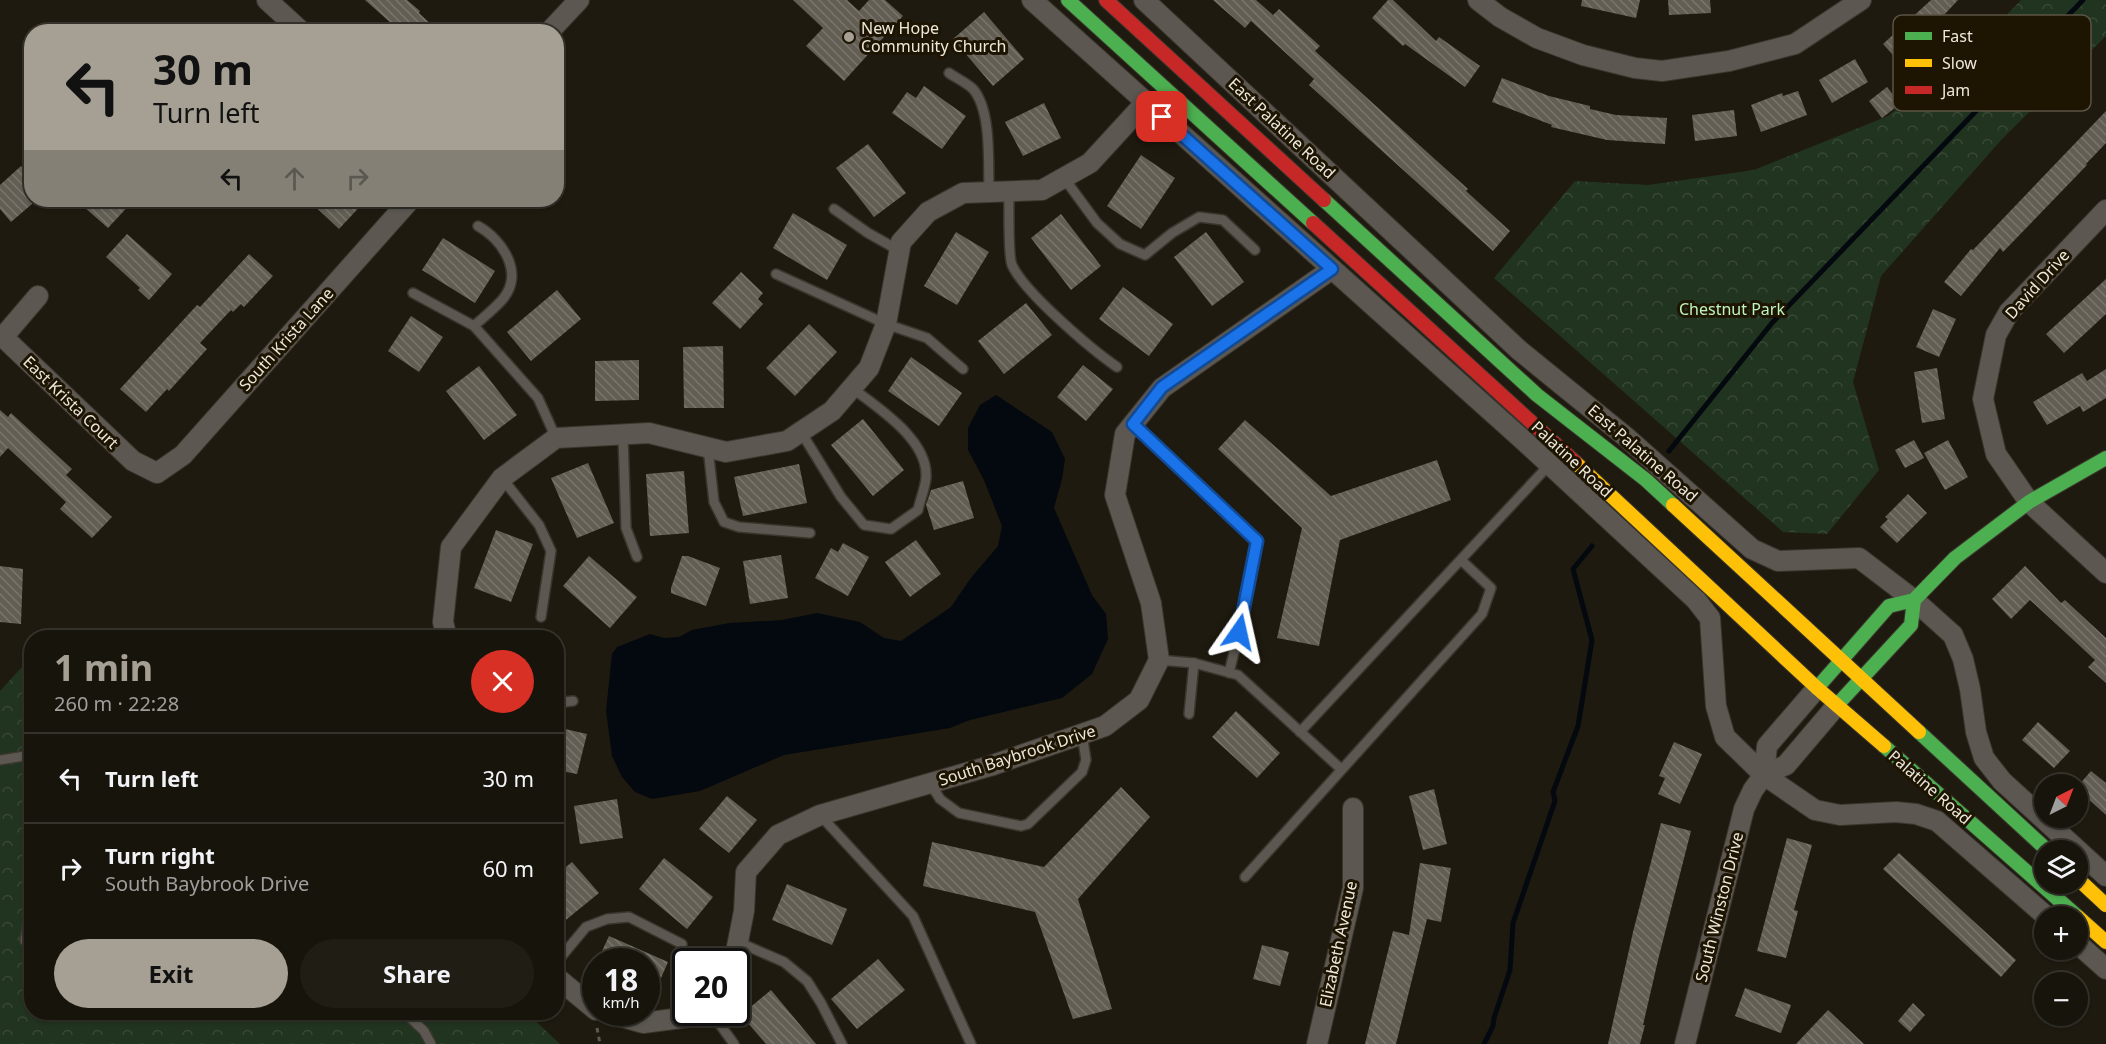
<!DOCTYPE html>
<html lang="en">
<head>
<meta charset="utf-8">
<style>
  :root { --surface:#17140b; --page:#201d14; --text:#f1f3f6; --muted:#9e9e9d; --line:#36332c; --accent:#a6a094 }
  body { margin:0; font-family:"Noto Sans",sans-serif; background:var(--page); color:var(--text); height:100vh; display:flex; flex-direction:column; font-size:22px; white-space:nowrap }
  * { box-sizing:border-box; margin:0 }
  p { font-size:20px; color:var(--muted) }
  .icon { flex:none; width:33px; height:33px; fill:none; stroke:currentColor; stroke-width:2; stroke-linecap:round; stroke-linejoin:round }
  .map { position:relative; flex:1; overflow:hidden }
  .side { position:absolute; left:24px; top:630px; width:540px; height:390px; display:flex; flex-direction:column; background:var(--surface); border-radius:24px; box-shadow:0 2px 4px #0004,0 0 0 2px var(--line) }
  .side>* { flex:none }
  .guide { position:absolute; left:24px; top:24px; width:540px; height:183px; border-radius:24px; box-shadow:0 2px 4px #0004,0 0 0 2px var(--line); background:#a6a094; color:#111; overflow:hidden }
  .needle { width:39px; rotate:42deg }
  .fabs { position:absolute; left:2034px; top:774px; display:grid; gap:12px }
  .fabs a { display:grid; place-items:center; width:54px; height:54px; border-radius:50%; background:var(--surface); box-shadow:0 2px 4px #0004,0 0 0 2px var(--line); font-size:30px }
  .speed { position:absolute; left:582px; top:948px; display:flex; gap:12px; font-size:30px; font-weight:700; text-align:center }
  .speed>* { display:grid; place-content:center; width:78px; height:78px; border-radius:50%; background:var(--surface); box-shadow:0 2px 4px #0004,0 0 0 2px var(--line); line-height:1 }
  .speed small { font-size:15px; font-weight:400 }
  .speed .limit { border:3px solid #111; border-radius:9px; background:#fff; color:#111 }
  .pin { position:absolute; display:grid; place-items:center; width:51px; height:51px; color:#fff; margin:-26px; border-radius:12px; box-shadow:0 3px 9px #0006 }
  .me { position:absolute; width:66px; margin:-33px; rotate:11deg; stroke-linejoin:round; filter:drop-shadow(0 0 4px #0008) }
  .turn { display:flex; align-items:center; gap:21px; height:126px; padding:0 30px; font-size:27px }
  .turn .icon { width:78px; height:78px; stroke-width:2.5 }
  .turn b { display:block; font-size:42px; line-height:51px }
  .lanes { display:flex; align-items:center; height:57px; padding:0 30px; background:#0003; justify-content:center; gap:30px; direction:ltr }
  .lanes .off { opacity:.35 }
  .round { display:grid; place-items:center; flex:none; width:63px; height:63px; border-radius:32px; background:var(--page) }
  .headline { display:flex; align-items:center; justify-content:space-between; height:102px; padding:0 30px }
  h1 { font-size:36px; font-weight:700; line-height:45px; color:var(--accent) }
  .primary-button { display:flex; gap:12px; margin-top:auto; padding:12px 30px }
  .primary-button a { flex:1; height:69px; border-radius:36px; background:var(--accent); color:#111; font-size:24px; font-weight:700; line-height:69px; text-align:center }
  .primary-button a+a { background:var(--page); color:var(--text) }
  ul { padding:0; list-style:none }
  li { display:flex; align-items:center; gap:18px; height:90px; padding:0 30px; border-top:2px solid var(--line) }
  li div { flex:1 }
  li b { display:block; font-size:22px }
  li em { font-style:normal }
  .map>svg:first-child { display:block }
  .park { fill:url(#park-crowns) }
  .water { fill:#03090f }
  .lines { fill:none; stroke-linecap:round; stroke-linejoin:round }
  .stream { stroke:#03090f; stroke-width:5 }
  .building { fill:url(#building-back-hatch) }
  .lane-casing { stroke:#3a362d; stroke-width:12 }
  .street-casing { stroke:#3a362d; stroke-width:22 }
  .fast-casing { stroke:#3a362d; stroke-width:16 }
  .slow-casing { stroke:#3a362d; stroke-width:16 }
  .jam-casing { stroke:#3a362d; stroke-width:16 }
  .path { stroke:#5d5953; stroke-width:3; stroke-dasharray:4.5 4.5; stroke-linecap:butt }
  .lane { stroke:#5c5751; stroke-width:9 }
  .street { stroke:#5c5751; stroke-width:20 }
  .fast { stroke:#4caf50; stroke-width:14 }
  .slow { stroke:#ffc107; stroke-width:14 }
  .jam { stroke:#c62828; stroke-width:14 }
  .route-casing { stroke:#114b97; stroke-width:15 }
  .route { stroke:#1a73e8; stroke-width:10 }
  .poi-dot { fill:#a6a094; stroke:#1d1402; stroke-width:2 }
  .labels { text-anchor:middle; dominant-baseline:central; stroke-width:6; stroke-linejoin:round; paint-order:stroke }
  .poi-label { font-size:16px; fill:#eee8dc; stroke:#1d1402; text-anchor:start }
  .street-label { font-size:16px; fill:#eee8dc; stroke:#1d1402 }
  .park-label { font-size:16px; fill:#bef4bd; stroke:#1d1402 }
  .key { fill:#1d1402; stroke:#5c5443; stroke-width:1.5 }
  .key-label { font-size:16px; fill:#eee8dc }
</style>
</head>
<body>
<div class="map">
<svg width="2106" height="1044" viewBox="0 0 2106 1044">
  <defs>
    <pattern id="park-crowns" width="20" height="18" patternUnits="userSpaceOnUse" patternTransform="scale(1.5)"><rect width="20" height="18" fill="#21341f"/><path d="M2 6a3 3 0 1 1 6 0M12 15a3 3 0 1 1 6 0" fill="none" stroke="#374834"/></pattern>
    <pattern id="building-back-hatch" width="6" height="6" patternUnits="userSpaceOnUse" patternTransform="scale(1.5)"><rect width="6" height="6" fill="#625e54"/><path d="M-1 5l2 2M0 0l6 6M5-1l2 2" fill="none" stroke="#79756c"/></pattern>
  </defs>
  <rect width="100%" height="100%" fill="#1f1a0f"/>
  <g class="park">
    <path d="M2021,0H2106V36L2002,139L1881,276L1853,382L1879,470L1827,534L1783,532L1494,278L1575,181L1648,185L1754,170L1888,116L1992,30Z"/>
    <path d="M31,657L32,1012L527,1013L560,1044H0V691Z"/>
  </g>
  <path class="water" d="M996,395L1052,432L1065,459L1062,479L1054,508L1092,595L1106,614L1108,639L1092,674L1062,698L970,720L950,728L784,755L700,791L652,799L635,792L622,777L612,756L606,711L612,654L617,647L650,634L664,638L679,637L692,630L729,623L782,620L817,613L860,622L884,638L901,641L951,607L970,579L998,546L1002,526L984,480L968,450V428L980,405Z"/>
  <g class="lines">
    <g class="stream">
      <path d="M1669,451L1772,323L2083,0"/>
      <path d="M1484,1044L1493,1026L1494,1018L1510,970L1513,923L1555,801L1553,792L1578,726L1592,640L1573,569L1592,546"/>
    </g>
  </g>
  <g class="building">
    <path d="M365,0H407L420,11L419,13L439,32H401Z"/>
    <path d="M793,0H847L859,11L869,0H885L903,16L844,81L806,46L823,28Z"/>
    <path d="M1213,0H1256L1273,15L1279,9L1320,46L1315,51L1468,189L1466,191L1510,231L1493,251L1309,85L1314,79L1251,21L1245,28Z"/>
    <path d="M1388,0H1393L1436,41L1439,37L1480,66L1465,87L1405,44L1403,46L1372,18Z"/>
    <path d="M1582,0H1640L1636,18L1581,6Z"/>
    <path d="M1668,0H1710L1711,13L1669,15Z"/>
    <path d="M1931,0H1958L1929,31L1932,35L1901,64L1883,44Z"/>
    <path d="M984,12L1024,59L993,86L953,39Z"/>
    <path d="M1855,59L1868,82L1832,103L1819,80Z"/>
    <path d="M1502,78L1549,96L1590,106V109L1616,115L1667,118L1665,144L1607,140L1551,127L1552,125L1492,102Z"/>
    <path d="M924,86L966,116L942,149L892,113L907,92L916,98Z"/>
    <path d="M1887,87L1900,104L1882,118L1869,101Z"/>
    <path d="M1798,91L1807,115L1761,132L1751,105L1782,93L1783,96Z"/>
    <path d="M1044,103L1061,138L1023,156L1005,122Z"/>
    <path d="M1734,110L1737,136L1695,141L1692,115Z"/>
    <path d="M2106,111V143L2086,164L2087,165L2003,252L2000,248L1961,296L1944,282L1971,249L1973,250Z"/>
    <path d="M868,144L906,193L874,217L836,168Z"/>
    <path d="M1141,155L1175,178L1141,229L1107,206Z"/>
    <path d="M21,166L32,178V204L11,222L0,209V185Z"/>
    <path d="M76,200H134L108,228Z"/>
    <path d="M308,200H366L339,229Z"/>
    <path d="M793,213L847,245L827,280L773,248Z"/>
    <path d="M1061,214L1101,266L1071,290L1031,238Z"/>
    <path d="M956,232L989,252L957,305L924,286Z"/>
    <path d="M1206,232L1244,282L1212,306L1174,257Z"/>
    <path d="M127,234L172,274L149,300L138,290L140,288L106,257Z"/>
    <path d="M443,238L495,271L475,303L422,270Z"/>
    <path d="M249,254L273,276L244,307L241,304L233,312L231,310L200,343L207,349L169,391L167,389L146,412L120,389L197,305L200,307Z"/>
    <path d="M741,272L763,293L758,299L763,304L740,329L712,303Z"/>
    <path d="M2106,279V314L2064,353L2046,334Z"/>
    <path d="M1123,287L1173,324L1149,356L1099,319Z"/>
    <path d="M557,290L581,319L531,361L507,332Z"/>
    <path d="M1026,303L1052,335L1004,374L978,341Z"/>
    <path d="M1933,309L1956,319L1939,357L1916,347Z"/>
    <path d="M411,316L443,337L419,372L388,351Z"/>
    <path d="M809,324L837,352L795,396L766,368Z"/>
    <path d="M723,346L724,408H684L683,347Z"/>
    <path d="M911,357L962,393L939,426L888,391Z"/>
    <path d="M639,360V400L595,401V361Z"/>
    <path d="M1083,365L1113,389L1086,421L1057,397Z"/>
    <path d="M479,366L517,415L484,440L446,391Z"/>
    <path d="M1937,368L1945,419L1922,423L1914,372Z"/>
    <path d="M2106,369V398L2083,412L2080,406L2047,425L2033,402L2082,373L2087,381Z"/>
    <path d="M0,410L8,417L11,413L72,469L66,475L112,517L92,538L60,509L66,502L8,448L0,457Z"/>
    <path d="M863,419L904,470L873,496L831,445Z"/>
    <path d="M1245,420L1331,496L1437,460L1451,500L1340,540L1319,646L1277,638L1302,528L1218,449Z"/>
    <path d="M1914,440L1924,458L1905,468L1895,450Z"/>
    <path d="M1948,440L1968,477L1945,490L1924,453Z"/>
    <path d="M588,463L614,523L577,538L551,478Z"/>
    <path d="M799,464L807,503L743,516L734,477Z"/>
    <path d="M684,471L689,533L650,536L646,474Z"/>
    <path d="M963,481L974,518L934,530L926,505L931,490Z"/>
    <path d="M1908,494L1927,513L1897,543L1880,527L1888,519L1885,517Z"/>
    <path d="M496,530L533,544L511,602L474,588Z"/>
    <path d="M916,540L941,574L910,597L885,562Z"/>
    <path d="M843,543L869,557L848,596L815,578L831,548L838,552Z"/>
    <path d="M781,555L788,598L750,604L743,561Z"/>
    <path d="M589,556L637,597L610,628L563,586Z"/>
    <path d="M682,556H688L720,568L706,606L671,593V588Z"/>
    <path d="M0,566L23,569L21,624L0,622Z"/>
    <path d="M2025,566L2061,603L2065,600L2106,638V683L2088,667L2095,660L2030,600L2011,619L1992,599Z"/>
    <path d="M1236,711L1280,753L1257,778L1212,737Z"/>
    <path d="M2038,722L2070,751L2054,768L2022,740Z"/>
    <path d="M556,727L587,734L577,774L556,770Z"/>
    <path d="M1674,742L1702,754L1680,804L1658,794L1665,778L1659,776Z"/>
    <path d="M2091,771L2106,783V815L2078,790V786Z"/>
    <path d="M1121,787L1150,817L1078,899L1112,1009L1073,1019L1035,912L923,886L932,842L1044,867Z"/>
    <path d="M1434,789L1447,844L1423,850L1409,796Z"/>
    <path d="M727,796L757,820L729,853L699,829Z"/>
    <path d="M617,799L623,838L580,844L574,806Z"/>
    <path d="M1661,823L1691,831L1659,956L1643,1025H1645L1640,1044H1608L1633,932Z"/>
    <path d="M1787,838L1812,845L1794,910L1798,911L1786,958L1757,951Z"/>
    <path d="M1899,853L2016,960L2001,977L1883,869Z"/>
    <path d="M664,858L713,897L687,929L639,889Z"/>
    <path d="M572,862L599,893L556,928V875Z"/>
    <path d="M1420,863L1451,868L1441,922L1427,919L1396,1044H1365L1393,931L1409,935Z"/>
    <path d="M787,884L847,909L832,945L772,920Z"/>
    <path d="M609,936L668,962L647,1010L646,962H597Z"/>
    <path d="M1262,945L1289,952L1280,986L1253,979Z"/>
    <path d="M878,959L905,990L857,1029L831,999Z"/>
    <path d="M1745,988L1791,1005L1781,1033L1735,1016Z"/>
    <path d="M771,990L816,1044H766L741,1015Z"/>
    <path d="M1913,1003L1925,1015L1910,1032L1898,1021Z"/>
    <path d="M1828,1010L1864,1044H1796Z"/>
  </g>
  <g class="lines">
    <defs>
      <g id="lane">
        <path d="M949,73C956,78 967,83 973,89C992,111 988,164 989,192"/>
        <path d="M1064,178L1097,223L1120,244L1145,255L1172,233L1199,217L1223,220L1255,250"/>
        <path d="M1009,191C1009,205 1008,256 1012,265C1024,292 1091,349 1117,367"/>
        <path d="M834,209L868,233L900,251"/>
        <path d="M776,274L886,324L927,338L963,369"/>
        <path d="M413,293L474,326L538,398L556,438"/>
        <path d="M474,326C484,317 494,309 502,300C525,274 503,240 478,226"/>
        <path d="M1133,424L1257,541L1239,632L1229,673"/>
        <path d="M801,432L841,497L864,525L891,529L918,510C920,500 925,489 926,478C929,440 878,408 852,388"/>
        <path d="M623,435L626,528L637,557"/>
        <path d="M708,448L714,502L724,522L739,527L810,533"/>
        <path d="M502,478L539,525L551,551L541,617"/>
        <path d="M1159,660L1194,663L1238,675L1341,769"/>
        <path d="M556,703L573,701"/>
        <path d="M1189,714L1194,663"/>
        <path d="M1300,732L1550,464"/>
        <path d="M0,760L25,756L32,753"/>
        <path d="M930,783L940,799L959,813L1021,826L1028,824L1082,772L1086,760L1082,734"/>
        <path d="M820,815L913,916L971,1044"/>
        <path d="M1245,877L1482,614L1491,588L1461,560"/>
        <path d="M25,941L32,896"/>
        <path d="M738,942L784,962L807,981L821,1003L842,1044"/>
        <path d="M556,963L586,927L607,919L629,917L682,944"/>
        <path d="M404,1012L424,1031L431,1044"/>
        <path d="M711,1012L734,1044"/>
      </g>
      <g id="street">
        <path d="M267,0L302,32"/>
        <path d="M1032,0L1522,439L1696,600L1710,618L1716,706L1725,737L1764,775L1815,810L1840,815L1896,812L1916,814L1937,821L2046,916"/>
        <path d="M1144,0L1519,350L1626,437L1752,549L1778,561L1859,558L1914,600L1953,635L1963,659L1970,689L1976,732L1984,758L2002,781L2106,876"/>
        <path d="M1478,0L1500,17L1537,38L1583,55L1635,68L1662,71L1729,61L1795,44L1861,0"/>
        <path d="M549,32L579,0"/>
        <path d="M2106,210L2009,312L1996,335L1983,399L1996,454L2029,502L2106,573"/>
        <path d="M38,296L3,337L133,461L157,473L183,455L410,200"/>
        <path d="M447,638L443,622L451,547L502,478L556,438L649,433L726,452L787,441L832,411L869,368L886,324L901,242L928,212L963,193L1042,190L1090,163L1146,102"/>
        <path d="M1764,775L1786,765L1837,705"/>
        <path d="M2078,944L2106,969"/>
        <path d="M734,962L744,911L746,872L778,835L820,815L990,766L1105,726L1139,700L1159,660L1151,603L1115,495L1125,434L1162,388L1332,269"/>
        <path d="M556,977L596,1010"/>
        <path d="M604,1012L643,1023L696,1016L699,1012"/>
        <path d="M1317,1044L1353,888V808"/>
        <path d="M1685,1044L1744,809L1753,790L1764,775L1767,746L1817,688"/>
      </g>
      <g id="fast">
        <path d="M1068,0L1313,223"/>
        <path d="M1324,200L1537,395L1646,480L1673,505"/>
        <path d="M1817,688L1889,606L1914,600L1955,558L2029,502L2106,458"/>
        <path d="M1837,705L1911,625L1914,600"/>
        <path d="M1919,732L2047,850"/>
        <path d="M1884,746L2077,916"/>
      </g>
      <g id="slow">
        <path d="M1575,462L1817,688L1884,746"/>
        <path d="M1673,505L1919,732"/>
        <path d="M2078,879L2106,905"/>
        <path d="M2078,917L2106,942"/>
      </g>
      <g id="jam">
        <path d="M1106,0L1324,200"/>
        <path d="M1313,223L1575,462"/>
      </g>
    </defs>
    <use href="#lane" class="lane-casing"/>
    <use href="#street" class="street-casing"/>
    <use href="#fast" class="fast-casing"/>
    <use href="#slow" class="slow-casing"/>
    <use href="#jam" class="jam-casing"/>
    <path class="path" d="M597,1028L600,1044"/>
    <use href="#lane" class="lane"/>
    <use href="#street" class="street"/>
    <use href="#fast" class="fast"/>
    <use href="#slow" class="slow"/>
    <use href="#jam" class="jam"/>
  </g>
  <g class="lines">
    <defs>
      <path id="route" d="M1162,117L1332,269L1162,387L1133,424L1257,541L1239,632"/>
    </defs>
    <use href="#route" class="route-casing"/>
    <use href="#route" class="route"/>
  </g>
  <circle class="poi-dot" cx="849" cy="37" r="6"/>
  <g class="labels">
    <g class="poi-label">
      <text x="861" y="28">New Hope<tspan x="861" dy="18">Community Church</tspan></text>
    </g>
    <g class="street-label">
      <text transform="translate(1282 128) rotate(43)">East Palatine Road</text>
      <text transform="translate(2037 284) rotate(-48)">David Drive</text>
      <text transform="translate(286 339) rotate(-48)">South Krista Lane</text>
      <text transform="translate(71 402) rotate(44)">East Krista Court</text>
      <text transform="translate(1643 453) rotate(41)">East Palatine Road</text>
      <text transform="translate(1572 459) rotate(43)">Palatine Road</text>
      <text transform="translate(1017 755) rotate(-18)">South Baybrook Drive</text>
      <text transform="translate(1930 787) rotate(41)">Palatine Road</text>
      <text transform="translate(1719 907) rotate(-76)">South Winston Drive</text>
      <text transform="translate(1338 944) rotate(-78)">Elizabeth Avenue</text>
    </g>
    <g class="park-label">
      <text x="1732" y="309">Chestnut Park</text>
    </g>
  </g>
  <rect x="1893" y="15" width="198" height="96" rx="9" class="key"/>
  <rect x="1905" y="32" width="27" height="8" fill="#4caf50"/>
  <rect x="1905" y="59" width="27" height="8" fill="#ffc107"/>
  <rect x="1905" y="86" width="27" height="8" fill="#c62828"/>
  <g class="key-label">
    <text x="1942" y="42">Fast</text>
    <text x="1942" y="69">Slow</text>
    <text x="1942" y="96">Jam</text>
  </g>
</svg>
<div class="fabs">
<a><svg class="needle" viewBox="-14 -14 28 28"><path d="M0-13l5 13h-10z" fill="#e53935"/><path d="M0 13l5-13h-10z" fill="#9e9e9d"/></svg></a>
<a><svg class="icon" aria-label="layers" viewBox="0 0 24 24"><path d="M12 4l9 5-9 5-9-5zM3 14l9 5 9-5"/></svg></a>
<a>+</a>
<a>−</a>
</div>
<div class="speed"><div>18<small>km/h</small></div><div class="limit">20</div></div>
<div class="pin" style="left:1162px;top:117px;background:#d93025"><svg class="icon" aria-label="arrive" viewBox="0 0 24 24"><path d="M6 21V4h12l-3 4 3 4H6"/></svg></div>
<svg class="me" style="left:1239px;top:632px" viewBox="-20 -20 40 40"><path d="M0-17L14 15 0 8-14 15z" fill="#1a73e8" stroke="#fff" stroke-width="4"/></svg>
<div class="guide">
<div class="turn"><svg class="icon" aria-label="left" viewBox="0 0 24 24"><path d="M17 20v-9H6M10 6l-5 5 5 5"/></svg><div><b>30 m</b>Turn left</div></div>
<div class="lanes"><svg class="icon" aria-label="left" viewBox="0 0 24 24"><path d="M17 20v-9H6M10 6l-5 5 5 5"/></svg><svg class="icon off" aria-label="ahead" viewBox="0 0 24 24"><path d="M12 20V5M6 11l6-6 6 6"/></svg><svg class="icon off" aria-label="right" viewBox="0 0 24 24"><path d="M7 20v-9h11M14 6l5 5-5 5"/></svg></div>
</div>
<section class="side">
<div class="headline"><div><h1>1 min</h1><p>260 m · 22:28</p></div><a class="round" style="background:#d93025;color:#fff"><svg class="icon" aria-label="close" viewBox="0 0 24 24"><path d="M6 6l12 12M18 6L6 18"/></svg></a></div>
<ul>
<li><svg class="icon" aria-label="left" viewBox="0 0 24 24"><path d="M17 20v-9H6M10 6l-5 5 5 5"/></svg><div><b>Turn left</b></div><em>30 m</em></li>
<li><svg class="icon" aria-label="right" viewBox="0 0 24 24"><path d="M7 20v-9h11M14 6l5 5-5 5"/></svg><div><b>Turn right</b><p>South Baybrook Drive</p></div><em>60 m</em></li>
</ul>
<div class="primary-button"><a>Exit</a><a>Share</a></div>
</section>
</div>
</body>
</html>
